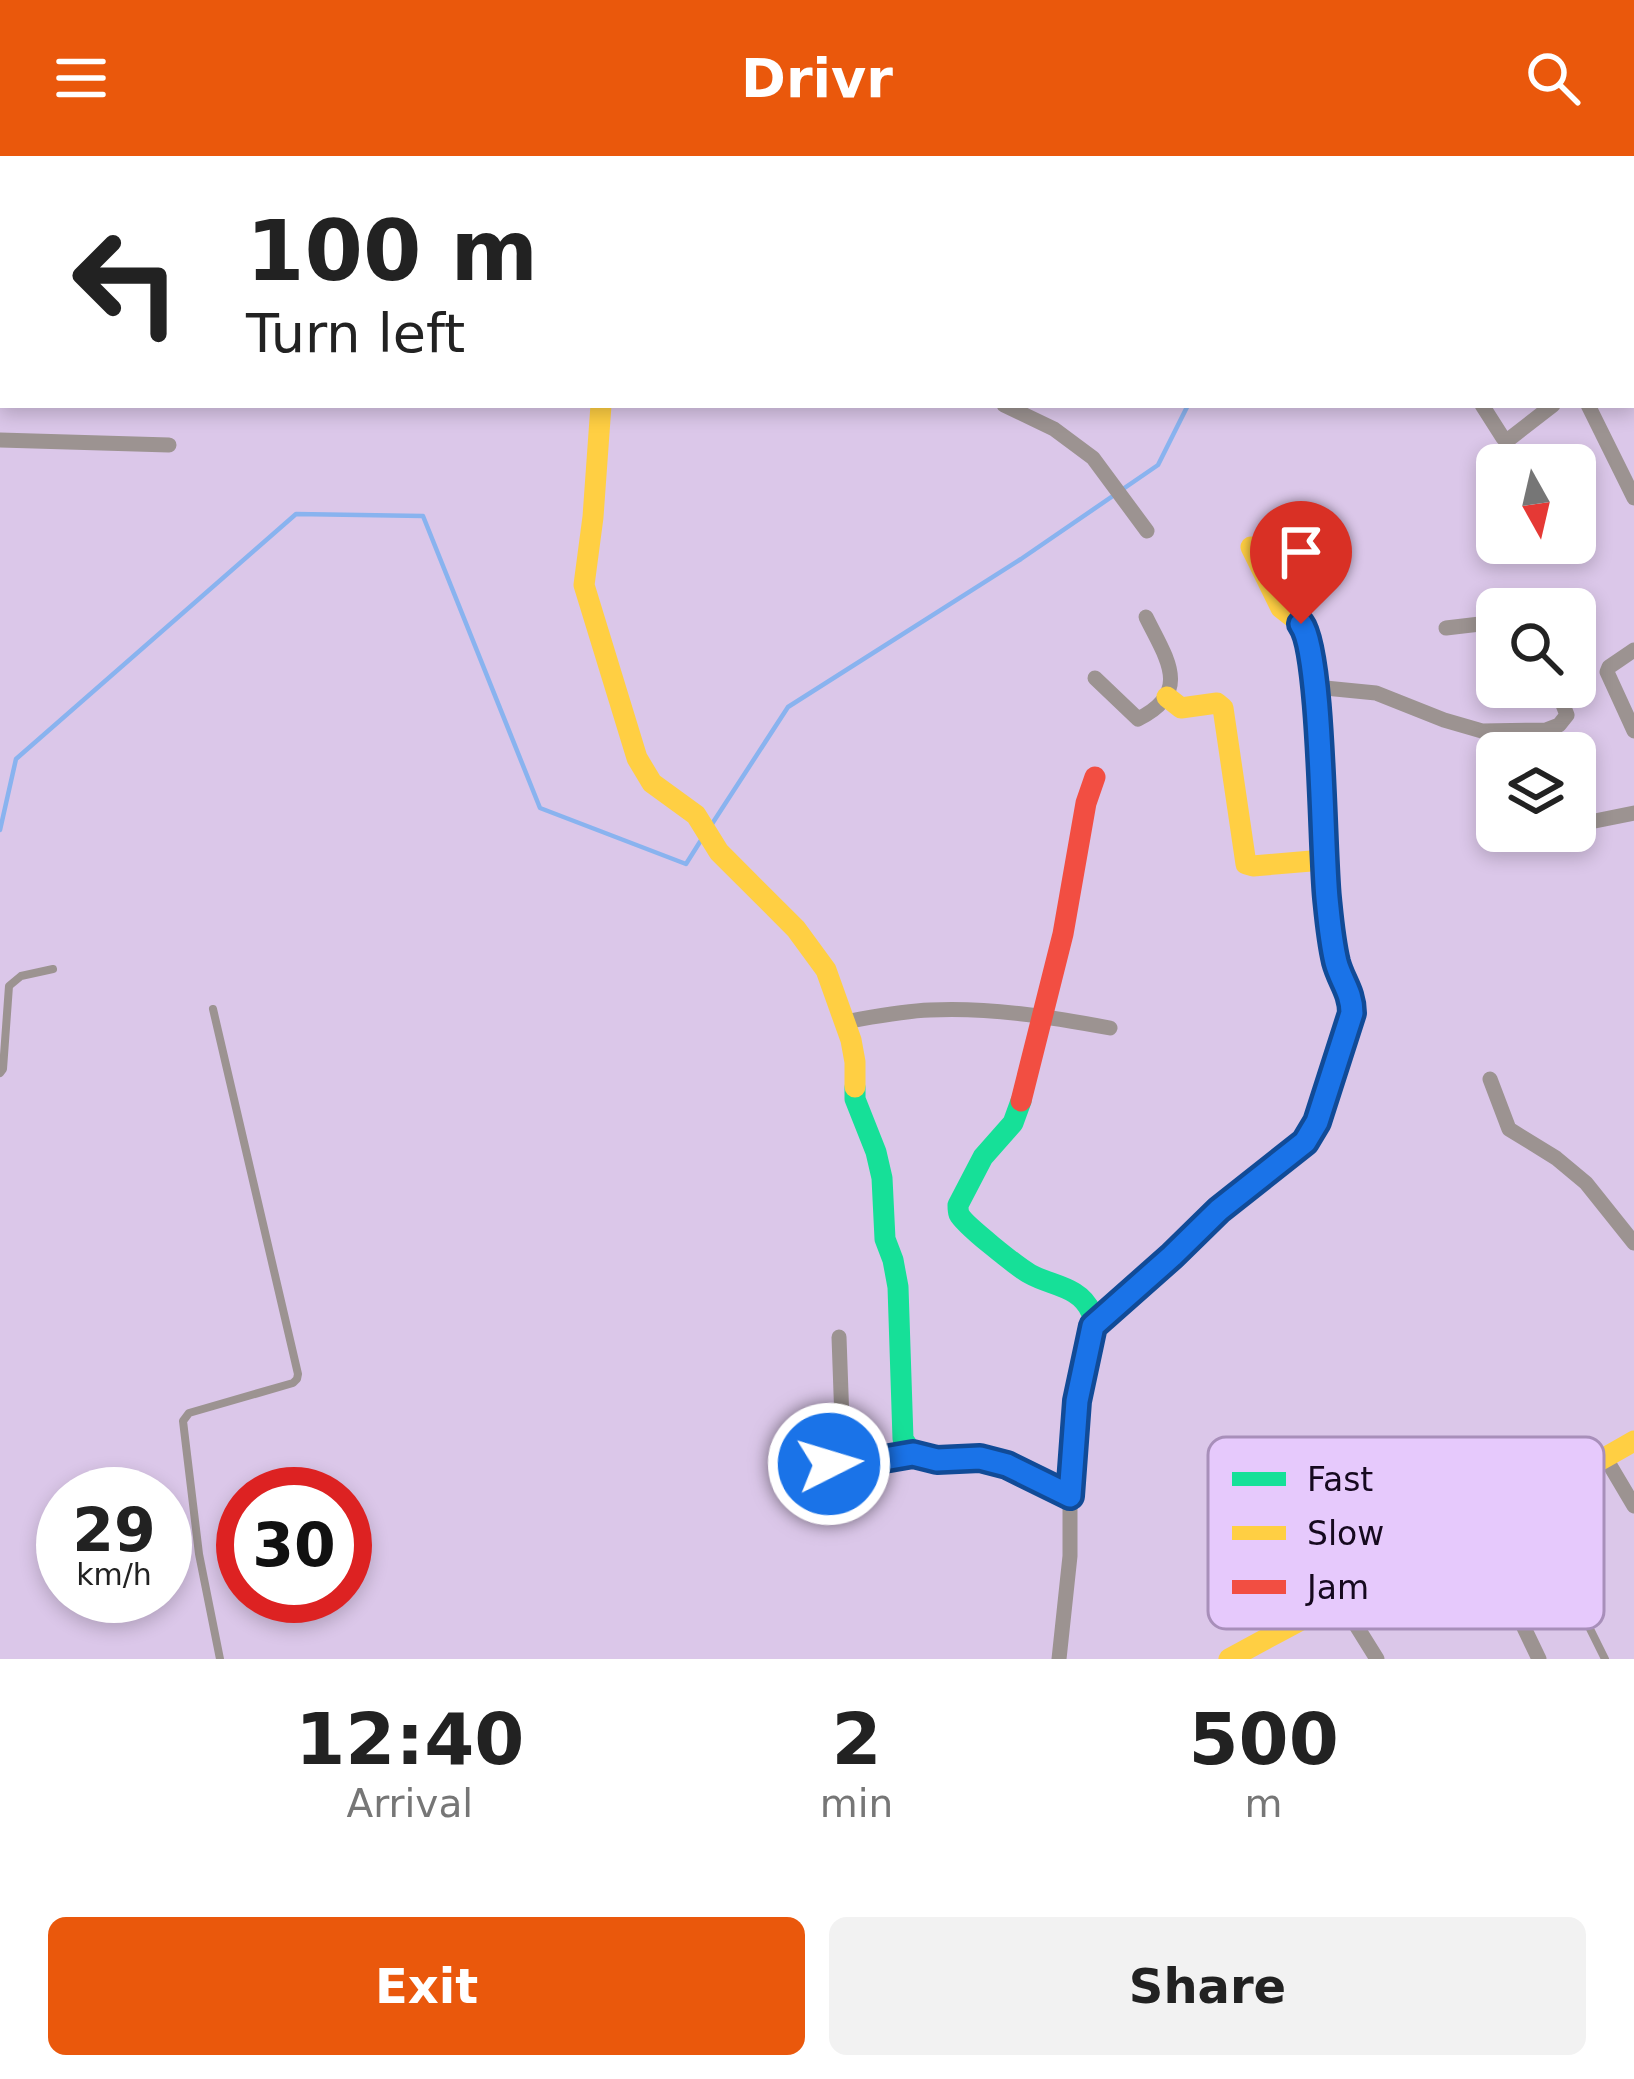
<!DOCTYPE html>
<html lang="en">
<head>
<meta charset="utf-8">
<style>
  :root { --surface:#fff; --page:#f2f2f2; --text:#222; --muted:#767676; --accent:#ea580c }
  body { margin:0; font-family:"DejaVu Sans",sans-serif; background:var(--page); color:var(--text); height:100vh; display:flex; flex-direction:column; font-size:45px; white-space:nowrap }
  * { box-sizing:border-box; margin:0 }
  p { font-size:39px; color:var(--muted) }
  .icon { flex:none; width:66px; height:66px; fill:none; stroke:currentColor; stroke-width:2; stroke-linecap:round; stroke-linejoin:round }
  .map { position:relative; height:1503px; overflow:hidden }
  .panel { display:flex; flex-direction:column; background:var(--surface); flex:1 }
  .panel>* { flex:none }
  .hud { position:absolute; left:0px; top:0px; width:1635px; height:252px; box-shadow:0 6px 18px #0003; background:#fff; color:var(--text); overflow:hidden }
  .needle { width:78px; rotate:172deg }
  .tools { position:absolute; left:1476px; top:288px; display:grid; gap:24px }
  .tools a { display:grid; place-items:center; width:120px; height:120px; border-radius:18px; background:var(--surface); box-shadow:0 6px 18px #0003; font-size:60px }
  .speed { position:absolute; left:36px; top:1311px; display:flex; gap:24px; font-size:60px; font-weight:700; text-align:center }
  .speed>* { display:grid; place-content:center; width:156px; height:156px; border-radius:50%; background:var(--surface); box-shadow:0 6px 18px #0003; line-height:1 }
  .speed small { font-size:30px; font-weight:400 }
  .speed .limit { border:18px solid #d22; background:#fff; color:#111 }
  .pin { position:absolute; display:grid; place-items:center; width:102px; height:102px; color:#fff; margin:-123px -51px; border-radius:50% 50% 50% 0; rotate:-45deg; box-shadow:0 0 12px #0007 }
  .pin .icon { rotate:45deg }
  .me { position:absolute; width:132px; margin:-66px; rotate:85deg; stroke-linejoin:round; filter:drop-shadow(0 0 9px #0008) }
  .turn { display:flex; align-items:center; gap:42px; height:252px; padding:0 48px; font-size:54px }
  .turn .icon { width:156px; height:156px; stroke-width:2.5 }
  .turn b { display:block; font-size:84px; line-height:102px }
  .eta { display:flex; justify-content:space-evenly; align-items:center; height:204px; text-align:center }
  .eta b { font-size:72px; font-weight:700; line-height:84px }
  .action { display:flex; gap:24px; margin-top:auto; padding:24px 48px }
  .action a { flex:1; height:138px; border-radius:18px; background:var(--accent); color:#fff; font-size:48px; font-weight:700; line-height:138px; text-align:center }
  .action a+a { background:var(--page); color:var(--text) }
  header { display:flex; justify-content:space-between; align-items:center; height:156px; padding:0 48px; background:var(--accent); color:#fff; font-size:54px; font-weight:700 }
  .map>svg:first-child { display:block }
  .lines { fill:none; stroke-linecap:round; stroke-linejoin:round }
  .stream { stroke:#89b3ef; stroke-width:4.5 }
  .lane { stroke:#9c9391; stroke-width:8 }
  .street { stroke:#9c9391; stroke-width:15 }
  .fast { stroke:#16e098; stroke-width:21 }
  .slow { stroke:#ffcf43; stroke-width:21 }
  .jam { stroke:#f24e42; stroke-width:21 }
  .route-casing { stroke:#114b97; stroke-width:30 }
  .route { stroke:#1a73e8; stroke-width:21 }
  .key { fill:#e6c9fc; stroke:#a88fba; stroke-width:3 }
  .key-label { font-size:33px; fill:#16091f }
</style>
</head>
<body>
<header><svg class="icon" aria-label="menu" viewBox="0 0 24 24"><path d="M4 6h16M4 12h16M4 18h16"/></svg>Drivr<svg class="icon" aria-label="search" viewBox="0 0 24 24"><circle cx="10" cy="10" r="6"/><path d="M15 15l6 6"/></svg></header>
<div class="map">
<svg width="1634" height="1503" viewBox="0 0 1634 1503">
  <rect width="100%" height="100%" fill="#dbc7e9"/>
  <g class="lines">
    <g class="stream">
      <path d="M1312,3L1313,0"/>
      <path d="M710,671L788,551L1021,403L1158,309L1188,249"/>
      <path d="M0,674L16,603L296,358L423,360L540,652L686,708L703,681"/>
    </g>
    <g class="lane">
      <path d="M213,853L298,1218L297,1223L293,1227L189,1257L183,1265L199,1398L220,1503"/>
      <path d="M0,917L3,913L9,830L21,820L53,813"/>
      <path d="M1528,1348L1605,1503"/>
    </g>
    <g class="street">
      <path d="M627,3L628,0"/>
      <path d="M747,3V0"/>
      <path d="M957,3V0"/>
      <path d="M1004,249L1054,273L1093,302L1147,375"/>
      <path d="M1482,249L1503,282L1508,284L1553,249"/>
      <path d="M1588,249L1634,342"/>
      <path d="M0,284L169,289"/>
      <path d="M1446,472L1497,466"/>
      <path d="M1634,494L1609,511L1607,516L1634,575"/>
      <path d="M1095,522L1138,563C1193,536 1166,502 1146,461"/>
      <path d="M1315,531L1376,537L1444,564L1482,575L1546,574L1559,569L1567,559L1556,531"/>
      <path d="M1575,669L1634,657"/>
      <path d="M844,866C873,861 901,855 930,854C990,851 1051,861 1110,872"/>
      <path d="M1490,923L1509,973L1556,1002L1586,1027L1634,1087"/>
      <path d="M1093,1170L1172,1100L1219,1054L1305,986L1317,966L1351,857L1352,844L1349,832L1335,803L1323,704"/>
      <path d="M839,1181L842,1265L829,1308L838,1311L913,1298"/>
      <path d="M1605,1301L1634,1350"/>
      <path d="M1323,1318L1377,1423"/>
      <path d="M1477,1373L1539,1503"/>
      <path d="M1339,1442L1377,1503"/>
      <path d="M1059,1503L1070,1400V1340"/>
    </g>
    <g class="fast">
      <path d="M11,0V3"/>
      <path d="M855,931V943L876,996L882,1022L885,1083L893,1104L898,1131L903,1283L913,1298L922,1302L992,1304L1070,1340C1072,1289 1078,1242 1088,1193C1090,1182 1096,1167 1091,1156C1080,1130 1051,1130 1030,1118C1019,1112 963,1068 959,1058C958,1055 958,1052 958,1049L983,1001L1013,967L1021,945"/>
    </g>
    <g class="slow">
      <path d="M0,57L3,42"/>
      <path d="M601,249L593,361L584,429L637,602L652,627L696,659L719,696L796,773L826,814L851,884L855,906V931"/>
      <path d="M1167,541L1181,552L1217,547L1223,552L1246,708L1253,710L1323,704L1315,531L1307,477L1304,470L1281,452L1251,391"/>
      <path d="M1229,1503C1363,1429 1501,1362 1634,1285"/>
    </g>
    <path class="jam" d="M1021,945L1063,778L1086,647L1095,621"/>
  </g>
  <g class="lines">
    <defs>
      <path id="route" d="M829,1308L838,1311L913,1298L937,1304L980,1302L1007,1309L1070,1340L1077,1245L1093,1170L1172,1100L1219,1054L1305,986L1317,966L1352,857C1352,836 1341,825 1336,806C1331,785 1329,762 1327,742C1322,693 1322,495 1301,468"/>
    </defs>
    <use href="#route" class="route-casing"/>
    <use href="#route" class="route"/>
  </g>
  <rect x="1208" y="1281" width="396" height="192" rx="18" class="key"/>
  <rect x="1232" y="1316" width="54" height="14" fill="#16e098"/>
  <rect x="1232" y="1370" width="54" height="14" fill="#ffcf43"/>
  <rect x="1232" y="1424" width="54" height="14" fill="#f24e42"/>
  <g class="key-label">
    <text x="1307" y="1335">Fast</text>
    <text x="1307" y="1389">Slow</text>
    <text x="1307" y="1443">Jam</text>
  </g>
</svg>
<div class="tools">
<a><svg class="needle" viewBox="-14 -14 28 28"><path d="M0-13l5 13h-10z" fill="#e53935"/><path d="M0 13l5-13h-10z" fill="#767676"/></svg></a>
<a><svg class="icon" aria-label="search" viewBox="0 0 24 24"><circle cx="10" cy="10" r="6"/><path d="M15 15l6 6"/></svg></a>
<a><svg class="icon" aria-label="layers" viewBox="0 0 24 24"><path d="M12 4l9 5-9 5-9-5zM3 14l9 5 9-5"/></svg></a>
</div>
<div class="speed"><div>29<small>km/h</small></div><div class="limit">30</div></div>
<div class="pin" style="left:1301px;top:468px;background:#d93025"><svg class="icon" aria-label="arrive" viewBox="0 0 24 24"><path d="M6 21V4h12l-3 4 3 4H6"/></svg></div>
<svg class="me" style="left:829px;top:1308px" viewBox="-20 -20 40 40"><circle r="17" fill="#1a73e8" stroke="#fff" stroke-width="3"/><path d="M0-11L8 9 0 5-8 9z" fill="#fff"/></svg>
<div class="hud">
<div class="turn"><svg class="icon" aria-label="left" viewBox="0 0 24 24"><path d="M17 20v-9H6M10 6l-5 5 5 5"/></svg><div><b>100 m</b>Turn left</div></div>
</div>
</div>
<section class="panel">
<div class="eta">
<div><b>12:40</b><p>Arrival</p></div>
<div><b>2</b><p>min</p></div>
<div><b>500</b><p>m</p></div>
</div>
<div class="action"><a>Exit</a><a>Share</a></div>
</section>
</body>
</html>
